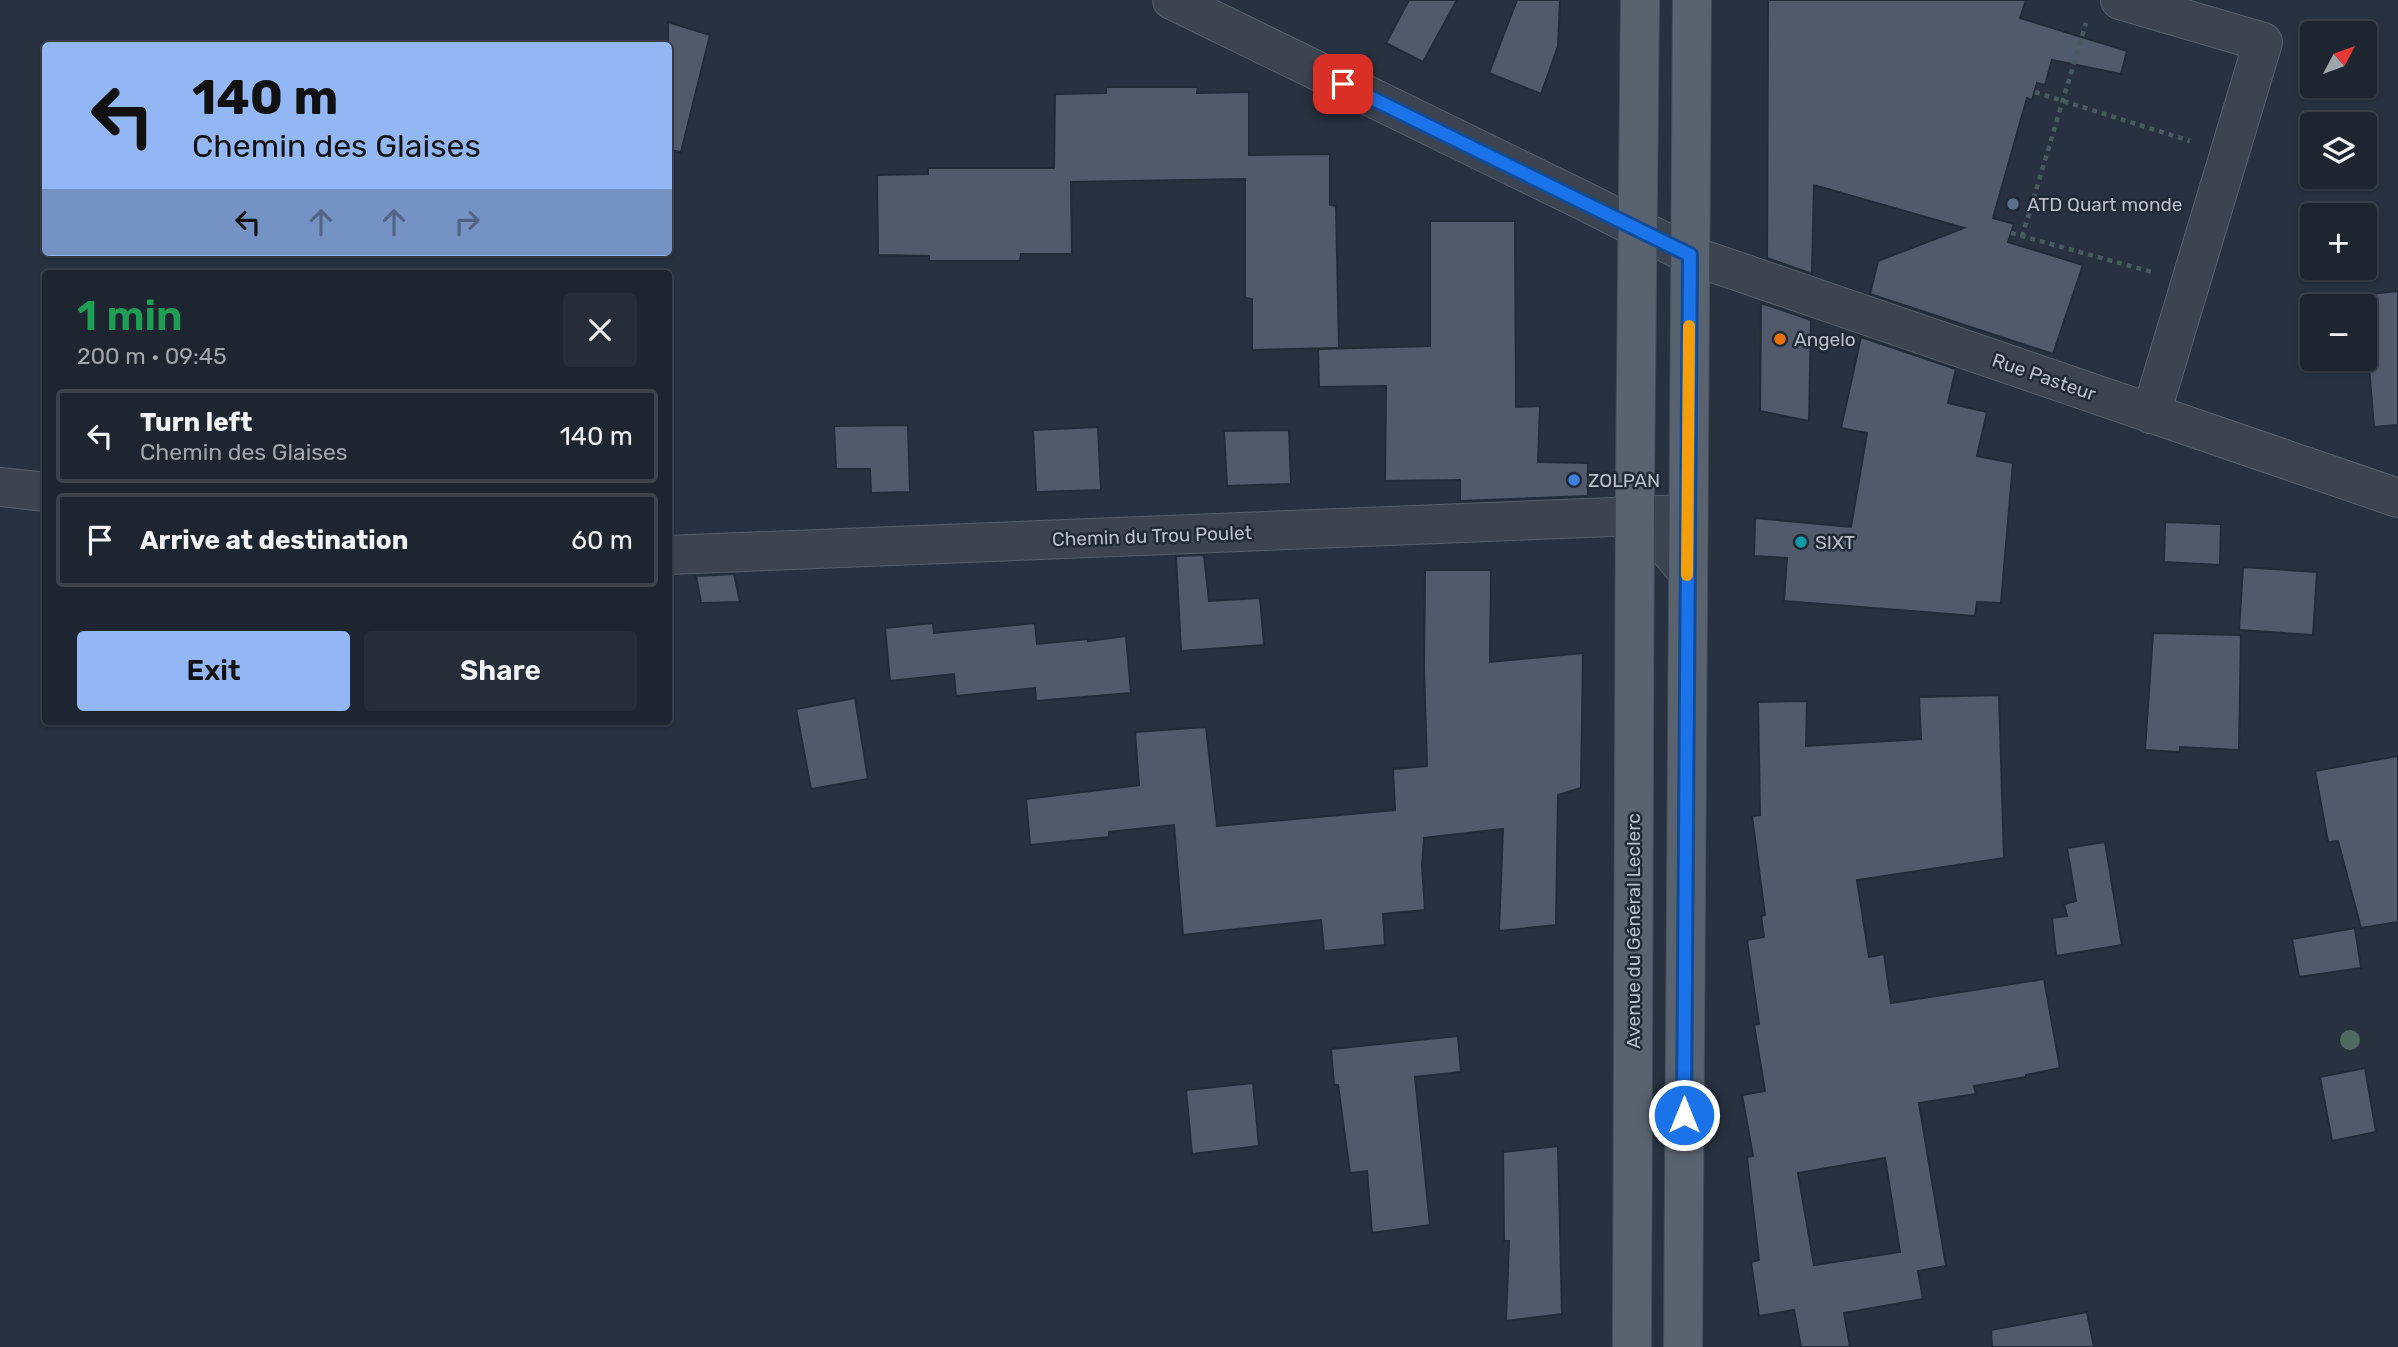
<!DOCTYPE html>
<html lang="en">
<head>
<meta charset="utf-8">
<style>
  :root { --surface:#1d2530; --page:#252d38; --text:#f1f3f6; --muted:#a0a5ab; --line:#3b424c; --accent:#93b7f5 }
  body { margin:0; font-family:Rubik,sans-serif; background:var(--page); color:var(--text); height:100vh; display:flex; flex-direction:column; font-size:26px; white-space:nowrap }
  * { box-sizing:border-box; margin:0 }
  p { font-size:23px; color:var(--muted) }
  .icon { flex:none; width:38px; height:38px; fill:none; stroke:currentColor; stroke-width:2; stroke-linecap:round; stroke-linejoin:round }
  .map { position:relative; flex:1; overflow:hidden }
  .sheet { position:absolute; left:42px; top:270px; width:630px; height:455px; display:flex; flex-direction:column; background:var(--surface); border-radius:7px; box-shadow:0 2px 5px #0004,0 0 0 2px var(--line) }
  .sheet>* { flex:none }
  .banner { position:absolute; left:42px; top:42px; width:630px; height:214px; border-radius:7px; box-shadow:0 2px 5px #0004,0 0 0 2px var(--line); background:#93b7f5; color:#111; overflow:hidden }
  .needle { width:46px; rotate:49deg }
  .controls { position:absolute; left:2300px; top:21px; display:grid; gap:14px }
  .controls a { display:grid; place-items:center; width:77px; height:77px; border-radius:7px; background:var(--surface); box-shadow:0 2px 5px #0004,0 0 0 2px var(--line); font-size:35px }
  .pin { position:absolute; display:grid; place-items:center; width:60px; height:60px; color:#fff; margin:-30px; border-radius:14px; box-shadow:0 4px 10px #0006 }
  .me { position:absolute; width:77px; margin:-38px; rotate:0deg; stroke-linejoin:round; filter:drop-shadow(0 0 5px #0008) }
  .turn { display:flex; align-items:center; gap:24px; height:147px; padding:0 35px; font-size:32px }
  .turn .icon { width:91px; height:91px; stroke-width:2.5 }
  .turn b { display:block; font-size:49px; line-height:60px }
  .lanes { display:flex; align-items:center; height:66px; padding:0 35px; background:#0003; justify-content:center; gap:35px; direction:ltr }
  .lanes .off { opacity:.35 }
  .round { display:grid; place-items:center; flex:none; width:74px; height:74px; border-radius:7px; background:var(--page) }
  .head { display:flex; align-items:center; justify-content:space-between; height:119px; padding:0 35px }
  h1 { font-size:42px; font-weight:600; line-height:52px; color:#1e9e55 }
  .action { display:flex; gap:14px; margin-top:auto; padding:14px 35px }
  .action a { flex:1; height:80px; border-radius:7px; background:var(--accent); color:#111; font-size:28px; font-weight:600; line-height:80px; text-align:center }
  .action a+a { background:var(--page); color:var(--text) }
  ul { padding:0; list-style:none }
  li { display:flex; align-items:center; gap:21px; height:94px; margin:0 14px 10px; padding:0 21px; border:4px solid var(--line); border-radius:7px }
  li div { flex:1 }
  li b { display:block; font-size:26px }
  li em { font-style:normal }
  .map>svg:first-child { display:block }
  .building { fill:#505a6b; stroke:#222b38; stroke-width:2; fill-rule:evenodd }
  .lines { fill:none; stroke-linecap:round; stroke-linejoin:round }
  .minor-casing { stroke:#565f6b; stroke-width:40 }
  .major-casing { stroke:#454d5a; stroke-width:40 }
  .path { stroke:#475b5e; stroke-width:4.5; stroke-dasharray:5 5; stroke-linecap:butt }
  .minor { stroke:#3b4450; stroke-width:38 }
  .major { stroke:#596370; stroke-width:38 }
  .tree { fill:#4f6b60 }
  .route-casing { stroke:#114b97; stroke-width:18 }
  .route { stroke:#1a73e8; stroke-width:12 }
  .slow { stroke:#f59e0b; stroke-width:12 }
  .service-dot { fill:#5c6f8a; stroke:#202936; stroke-width:2.5 }
  .food-dot { fill:#e8710a; stroke:#202936; stroke-width:2.5 }
  .shop-dot { fill:#3f7fe0; stroke:#202936; stroke-width:2.5 }
  .culture-dot { fill:#0f9aa8; stroke:#202936; stroke-width:2.5 }
  .labels { text-anchor:middle; dominant-baseline:central; stroke-width:5; stroke-linejoin:round; paint-order:stroke }
  .poi-label { font-size:19px; fill:#b8bfcb; stroke:#202936; text-anchor:start }
  .street-label { font-size:19px; fill:#b8bfcb; stroke:#202936 }
</style>
</head>
<body>
<div class="map">
<svg width="2398" height="1347" viewBox="0 0 2398 1347">
  <rect width="100%" height="100%" fill="#273140"/>
  <g class="building">
    <path d="M1409,0H1457L1423,62L1386,43Z"/>
    <path d="M1517,0H1560L1558,46L1541,94L1489,73Z"/>
    <path d="M1768,0H2026L2020,18L2127,51L2121,74L2052,60L2045,85L2037,83L2032,100L2027,98L1993,218L2014,224L2008,242L2083,265L2053,354L1870,294L1878,261L1964,228L1814,185L1812,274L1767,258Z"/>
    <path d="M668,22L710,35L681,152L668,150Z"/>
    <path d="M1106,87H1198L1197,93L1249,92V155L1330,154V205L1336,206L1339,348L1252,350V299L1245,298V179L1071,182L1072,254H1021L1020,261H929V256L878,255L877,175L928,174V168H1054L1055,94L1106,93Z"/>
    <path d="M1430,221H1515L1516,407L1540,406L1538,462L1588,463V496L1460,501V480L1385,481L1386,386L1319,387L1318,349L1430,346Z"/>
    <path d="M2398,291V425L2374,427L2364,306L2361,295Z"/>
    <path d="M1761,303L1811,320L1809,421L1760,411Z"/>
    <path d="M1861,337L1956,369L1948,403L1987,412L1977,456L2013,463L2001,603L1977,602L1975,616L1784,601L1787,558L1754,556L1755,518L1851,527L1867,433L1841,428Z"/>
    <path d="M908,425L910,492L871,493L870,469H836L834,426Z"/>
    <path d="M1098,427L1101,490L1036,492L1033,430Z"/>
    <path d="M1289,430L1291,484L1227,486L1224,431Z"/>
    <path d="M2165,522L2221,524L2220,565L2164,562Z"/>
    <path d="M1204,555L1209,601L1260,598L1264,645L1181,651L1176,556Z"/>
    <path d="M2243,567L2317,572L2313,635L2239,630Z"/>
    <path d="M1425,570H1491L1490,662L1583,653L1581,788L1558,795L1556,925L1499,931L1503,829L1424,838L1422,866L1425,910L1383,914L1385,945L1324,951L1321,920L1183,935L1174,825L1109,832V837L1030,845L1026,799L1139,785L1135,732L1206,727L1217,826L1395,810L1393,769L1427,766L1424,667Z"/>
    <path d="M734,574L740,602L701,603L696,576Z"/>
    <path d="M933,623L934,633L1035,623L1037,644L1088,639V641L1126,636L1131,693L1036,701L1035,688L956,696L954,674L890,681L885,628Z"/>
    <path d="M2153,633L2241,635L2239,750L2180,747V752L2145,750Z"/>
    <path d="M1999,695L2004,858L1857,880L1869,957L1884,954L1891,1003L2044,979L2060,1068L2026,1075V1077L1974,1086L1976,1094L1919,1103L1946,1266L1918,1271L1923,1299L1844,1313L1850,1347H1801L1794,1310L1759,1316L1751,1262L1759,1260L1747,1157L1753,1156L1742,1095L1765,1091L1754,1025L1759,1024L1747,940L1764,937L1761,916L1765,915L1752,816L1760,815L1758,702L1807,701L1806,746L1921,739L1919,697ZM1885,1158L1900,1252L1814,1265L1798,1173Z"/>
    <path d="M855,698L868,779L811,789L796,709Z"/>
    <path d="M2398,756V922L2361,928L2338,841L2328,842L2315,771Z"/>
    <path d="M2105,842L2122,945L2056,956L2052,918L2067,916L2064,904L2076,901L2067,848Z"/>
    <path d="M2355,928L2361,968L2299,977L2292,939Z"/>
    <path d="M1458,1036L1461,1072L1415,1077L1430,1225L1372,1233L1367,1171L1350,1173L1338,1085H1334L1331,1049Z"/>
    <path d="M2365,1068L2376,1132L2332,1141L2320,1077Z"/>
    <path d="M1253,1083L1259,1146L1192,1154L1186,1090Z"/>
    <path d="M1558,1146L1562,1314L1506,1321L1509,1241H1504L1503,1152Z"/>
    <path d="M2087,1312L2094,1347H1992L1991,1330Z"/>
  </g>
  <g class="lines">
    <defs>
      <g id="minor">
        <path d="M1172,0L1588,203L1690,255L2398,498"/>
        <path d="M2120,0L2263,42L2151,414"/>
        <path d="M0,487L46,492"/>
        <path d="M1635,516L1656,535L1687,571"/>
        <path d="M668,555L1687,514"/>
      </g>
      <g id="major">
        <path d="M1632,1347L1635,476L1640,0"/>
        <path d="M1683,1347L1692,0"/>
      </g>
    </defs>
    <use href="#minor" class="minor-casing"/>
    <use href="#major" class="major-casing"/>
    <g class="path">
      <path d="M2035,92L2190,141"/>
      <path d="M2011,233L2152,272"/>
      <path d="M2022,237L2086,23"/>
    </g>
    <use href="#minor" class="minor"/>
    <use href="#major" class="major"/>
  </g>
  <circle class="tree" cx="2350" cy="1040" r="10"/>
  <g class="lines">
    <defs>
      <path id="route" d="M1343,84L1690,255L1684,1115"/>
    </defs>
    <use href="#route" class="route-casing"/>
    <use href="#route" class="route"/>
    <path class="slow" d="M1687,575L1689,326"/>
  </g>
  <circle class="service-dot" cx="2013" cy="204" r="7"/>
  <circle class="food-dot" cx="1780" cy="339" r="7"/>
  <circle class="shop-dot" cx="1574" cy="480" r="7"/>
  <circle class="culture-dot" cx="1801" cy="542" r="7"/>
  <g class="labels">
    <g class="poi-label">
      <text x="2027" y="204">ATD Quart monde</text>
      <text x="1794" y="339">Angelo</text>
      <text x="1588" y="480">ZOLPAN</text>
      <text x="1815" y="542">SIXT</text>
    </g>
    <g class="street-label">
      <text transform="translate(2044 377) rotate(19)">Rue Pasteur</text>
      <text transform="translate(1152 536) rotate(-2)">Chemin du Trou Poulet</text>
      <text transform="translate(1633 931) rotate(-90)">Avenue du Général Leclerc</text>
    </g>
  </g>
</svg>
<div class="controls">
<a><svg class="needle" viewBox="-14 -14 28 28"><path d="M0-13l5 13h-10z" fill="#e53935"/><path d="M0 13l5-13h-10z" fill="#a0a5ab"/></svg></a>
<a><svg class="icon" aria-label="layers" viewBox="0 0 24 24"><path d="M12 4l9 5-9 5-9-5zM3 14l9 5 9-5"/></svg></a>
<a>+</a>
<a>−</a>
</div>
<div class="pin" style="left:1343px;top:84px;background:#d93025"><svg class="icon" aria-label="arrive" viewBox="0 0 24 24"><path d="M6 21V4h12l-3 4 3 4H6"/></svg></div>
<svg class="me" style="left:1684px;top:1115px" viewBox="-20 -20 40 40"><circle r="17" fill="#1a73e8" stroke="#fff" stroke-width="3"/><path d="M0-11L8 9 0 5-8 9z" fill="#fff"/></svg>
<div class="banner">
<div class="turn"><svg class="icon" aria-label="left" viewBox="0 0 24 24"><path d="M17 20v-9H6M10 6l-5 5 5 5"/></svg><div><b>140 m</b>Chemin des Glaises</div></div>
<div class="lanes"><svg class="icon" aria-label="left" viewBox="0 0 24 24"><path d="M17 20v-9H6M10 6l-5 5 5 5"/></svg><svg class="icon off" aria-label="ahead" viewBox="0 0 24 24"><path d="M12 20V5M6 11l6-6 6 6"/></svg><svg class="icon off" aria-label="ahead" viewBox="0 0 24 24"><path d="M12 20V5M6 11l6-6 6 6"/></svg><svg class="icon off" aria-label="right" viewBox="0 0 24 24"><path d="M7 20v-9h11M14 6l5 5-5 5"/></svg></div>
</div>
<section class="sheet">
<div class="head"><div><h1>1 min</h1><p>200 m · 09:45</p></div><a class="round"><svg class="icon" aria-label="close" viewBox="0 0 24 24"><path d="M6 6l12 12M18 6L6 18"/></svg></a></div>
<ul>
<li><svg class="icon" aria-label="left" viewBox="0 0 24 24"><path d="M17 20v-9H6M10 6l-5 5 5 5"/></svg><div><b>Turn left</b><p>Chemin des Glaises</p></div><em>140 m</em></li>
<li><svg class="icon" aria-label="arrive" viewBox="0 0 24 24"><path d="M6 21V4h12l-3 4 3 4H6"/></svg><div><b>Arrive at destination</b></div><em>60 m</em></li>
</ul>
<div class="action"><a>Exit</a><a>Share</a></div>
</section>
</div>
</body>
</html>
